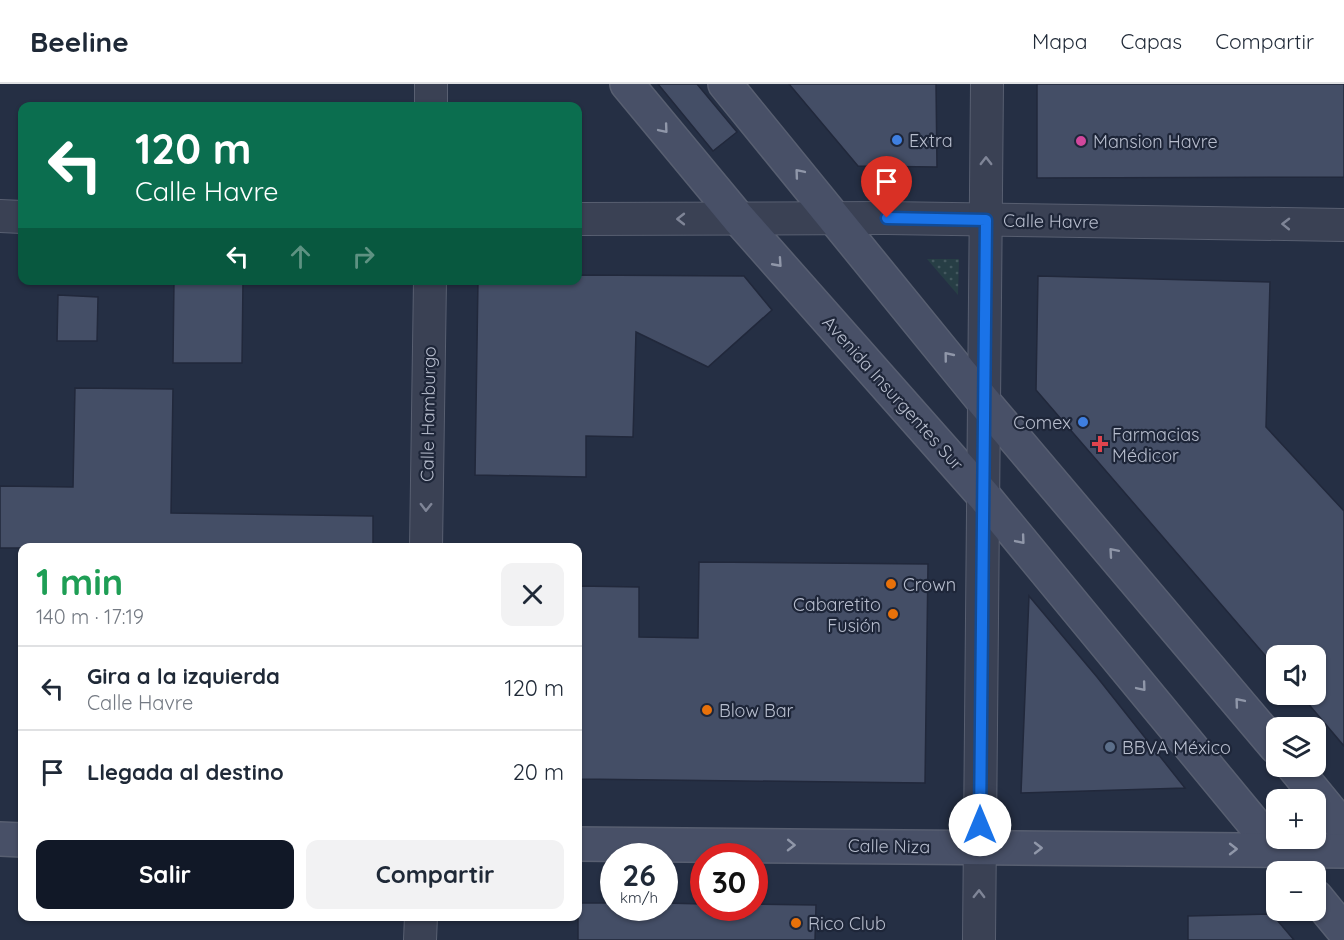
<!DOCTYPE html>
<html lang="es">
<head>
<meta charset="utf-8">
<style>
  :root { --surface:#fff; --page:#f2f2f3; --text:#1f2937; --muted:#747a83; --line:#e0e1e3; --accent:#111827 }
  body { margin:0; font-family:Quicksand,sans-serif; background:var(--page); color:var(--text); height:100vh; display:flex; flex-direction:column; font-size:22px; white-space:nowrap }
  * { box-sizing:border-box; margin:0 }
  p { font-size:20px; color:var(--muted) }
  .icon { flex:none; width:33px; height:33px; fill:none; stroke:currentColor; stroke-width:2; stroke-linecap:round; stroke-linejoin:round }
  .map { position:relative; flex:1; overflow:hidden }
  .drawer { position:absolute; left:18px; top:459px; width:564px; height:378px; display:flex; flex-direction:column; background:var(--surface); border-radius:12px; box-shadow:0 2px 4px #0004 }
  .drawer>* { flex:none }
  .top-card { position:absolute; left:18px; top:18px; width:564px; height:183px; border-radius:12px; box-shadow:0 2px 4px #0004; background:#0b6e4f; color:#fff; overflow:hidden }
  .fabs { position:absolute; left:1266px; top:561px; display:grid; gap:12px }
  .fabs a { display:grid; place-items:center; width:60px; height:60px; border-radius:12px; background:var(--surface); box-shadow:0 2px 4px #0004; font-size:30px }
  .speed { position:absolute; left:600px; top:759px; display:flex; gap:12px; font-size:30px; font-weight:700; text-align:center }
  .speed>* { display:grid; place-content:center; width:78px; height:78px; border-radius:50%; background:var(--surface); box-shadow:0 2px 4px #0004; line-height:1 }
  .speed small { font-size:15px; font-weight:400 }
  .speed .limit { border:9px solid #d22; background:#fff; color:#111 }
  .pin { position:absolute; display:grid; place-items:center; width:51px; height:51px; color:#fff; margin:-62px -26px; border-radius:50% 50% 50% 0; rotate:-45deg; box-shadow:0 0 6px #0007 }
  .pin .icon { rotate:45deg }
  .me { position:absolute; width:66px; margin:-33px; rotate:0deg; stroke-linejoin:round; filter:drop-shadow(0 0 4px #0008) }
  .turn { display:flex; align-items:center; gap:21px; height:126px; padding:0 18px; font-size:27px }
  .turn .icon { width:78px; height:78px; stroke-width:2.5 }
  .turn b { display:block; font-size:42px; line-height:51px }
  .lanes { display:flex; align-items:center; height:57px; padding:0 18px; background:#0003; justify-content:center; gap:30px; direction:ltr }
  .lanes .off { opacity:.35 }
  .round { display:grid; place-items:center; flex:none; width:63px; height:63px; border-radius:12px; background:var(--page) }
  .overview { display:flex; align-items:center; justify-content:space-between; height:102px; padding:0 18px }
  h1 { font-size:36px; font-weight:700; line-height:45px; color:#1e9e55 }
  .action { display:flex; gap:12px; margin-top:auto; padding:12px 18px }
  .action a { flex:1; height:69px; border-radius:12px; background:var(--accent); color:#fff; font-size:24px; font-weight:700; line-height:69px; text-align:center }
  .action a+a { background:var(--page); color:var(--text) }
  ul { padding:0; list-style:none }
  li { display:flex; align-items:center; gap:18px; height:84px; padding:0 18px; border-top:2px solid var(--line) }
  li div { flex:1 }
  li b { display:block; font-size:22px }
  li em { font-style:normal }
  header { display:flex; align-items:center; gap:36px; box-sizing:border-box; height:84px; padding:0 30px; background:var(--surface); border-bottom:2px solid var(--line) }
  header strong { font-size:28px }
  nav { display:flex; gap:33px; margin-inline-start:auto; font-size:21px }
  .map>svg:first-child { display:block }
  .garden { fill:url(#garden-dots) }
  .building { fill:#444e66; stroke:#21283b; stroke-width:1.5 }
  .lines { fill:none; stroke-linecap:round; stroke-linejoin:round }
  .street-casing { stroke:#585f71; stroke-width:34 }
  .secondary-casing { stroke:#585f71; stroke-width:36 }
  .street { stroke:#3a4154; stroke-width:32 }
  .secondary { stroke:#485067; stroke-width:33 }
  .oneway { stroke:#9097a9 }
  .oneway2 { stroke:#7f8597 }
  .route-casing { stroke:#114b97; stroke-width:15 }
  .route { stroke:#1a73e8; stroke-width:10 }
  .shop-dot { fill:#3f7fe0; stroke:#1e2639; stroke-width:2 }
  .hotel-dot { fill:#d1479c; stroke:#1e2639; stroke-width:2 }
  .health-dot { fill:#e0444e; stroke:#1e2639; stroke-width:2 }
  .food-dot { fill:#e8710a; stroke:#1e2639; stroke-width:2 }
  .service-dot { fill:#5c6f8a; stroke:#1e2639; stroke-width:2 }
  .labels { text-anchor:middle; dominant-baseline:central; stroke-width:4.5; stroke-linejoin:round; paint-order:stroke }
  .poi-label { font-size:18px; fill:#b7bdcd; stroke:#1e2639; text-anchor:start }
  .street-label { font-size:18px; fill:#b7bdcd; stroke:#1e2639 }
</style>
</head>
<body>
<header>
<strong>Beeline</strong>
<nav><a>Mapa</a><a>Capas</a><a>Compartir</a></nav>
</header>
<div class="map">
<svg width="1344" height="856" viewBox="0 0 1344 856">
  <defs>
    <pattern id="garden-dots" width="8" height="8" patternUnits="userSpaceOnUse" patternTransform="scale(1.5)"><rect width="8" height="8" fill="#273e45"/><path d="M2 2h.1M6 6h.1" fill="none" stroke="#44585f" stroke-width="1.8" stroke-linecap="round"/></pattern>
  </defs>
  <rect width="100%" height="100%" fill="#252f44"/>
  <path class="garden" d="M927,175H959L958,211Z"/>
  <g class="building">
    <path d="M658,0H697L737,48L713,67Z"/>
    <path d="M789,0H936L937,83L858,82Z"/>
    <path d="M1037,0H1344V93L1037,94Z"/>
    <path d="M578,191L744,192L772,226L708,283L636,248L633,353L586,352V393L475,391L478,196H578Z"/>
    <path d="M1038,192L1270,198L1266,343L1344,427V662L1300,610H1316V572H1276V584L1036,306Z"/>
    <path d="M174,196H243L242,279H173Z"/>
    <path d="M58,211L98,213L97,257H57Z"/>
    <path d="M75,304L173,305L171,429L373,432V464H0V402L73,403Z"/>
    <path d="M699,478L928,480L925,699L578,695V502L639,503V553L698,554Z"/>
    <path d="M1029,512L1097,593L1185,704L1021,709Z"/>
    <path d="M578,819H614V824H664V819L704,820V824H754V820L816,821L815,856H578Z"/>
    <path d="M1272,830L1294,856H1188V832Z"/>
  </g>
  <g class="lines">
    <defs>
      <g id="street">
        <path d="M431,22V0"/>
        <path d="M0,132L22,133"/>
        <path d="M578,135L887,134L1344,141"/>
        <path d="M426,464L430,196"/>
        <path d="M420,856L421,832"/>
        <path d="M979,856L987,0"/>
      </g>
      <g id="secondary">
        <path d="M627,0L739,135L983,411L1294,788"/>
        <path d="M725,0L984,318L1276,663"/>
        <path d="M1293,682L1344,744"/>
        <path d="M0,755L22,756"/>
        <path d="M578,760L1344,767"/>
        <path d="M1316,813L1344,847"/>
      </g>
    </defs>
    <use href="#street" class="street-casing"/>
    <use href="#secondary" class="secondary-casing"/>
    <use href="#street" class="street"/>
    <use href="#secondary" class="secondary"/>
  </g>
  <defs><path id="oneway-chevron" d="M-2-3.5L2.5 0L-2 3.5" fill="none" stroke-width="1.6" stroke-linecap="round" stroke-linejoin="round" transform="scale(1.5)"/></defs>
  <g class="oneway">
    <use href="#oneway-chevron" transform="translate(664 45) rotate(50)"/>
    <use href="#oneway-chevron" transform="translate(799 89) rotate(-130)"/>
    <use href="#oneway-chevron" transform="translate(778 179) rotate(48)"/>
    <use href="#oneway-chevron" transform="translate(948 272) rotate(-129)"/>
    <use href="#oneway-chevron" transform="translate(1021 456) rotate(50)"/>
    <use href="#oneway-chevron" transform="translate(1113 468) rotate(-131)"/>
    <use href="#oneway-chevron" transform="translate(1142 603) rotate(50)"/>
    <use href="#oneway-chevron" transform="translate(1239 618) rotate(-130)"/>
    <use href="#oneway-chevron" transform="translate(791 761) rotate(1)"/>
    <use href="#oneway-chevron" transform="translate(1038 764)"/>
    <use href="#oneway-chevron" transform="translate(1233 765)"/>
  </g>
  <g class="oneway2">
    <use href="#oneway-chevron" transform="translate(986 77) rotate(-90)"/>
    <use href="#oneway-chevron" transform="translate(681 135) rotate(-180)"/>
    <use href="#oneway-chevron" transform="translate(1286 140) rotate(-179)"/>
    <use href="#oneway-chevron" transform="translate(426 423) rotate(91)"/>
    <use href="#oneway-chevron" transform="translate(979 810) rotate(-89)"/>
  </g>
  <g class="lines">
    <defs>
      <path id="route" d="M887,134L986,136L980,741"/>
    </defs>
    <use href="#route" class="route-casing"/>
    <use href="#route" class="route"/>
  </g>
  <g class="shop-dot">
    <circle cx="897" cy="56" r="6"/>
    <circle cx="1083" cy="338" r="6"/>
  </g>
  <circle class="hotel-dot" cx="1081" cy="57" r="6"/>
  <path class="health-dot" d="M1097 351h6v6h6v6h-6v6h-6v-6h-6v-6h6z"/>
  <g class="food-dot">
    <circle cx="891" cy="500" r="6"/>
    <circle cx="893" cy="530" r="6"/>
    <circle cx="707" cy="626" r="6"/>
    <circle cx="796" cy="839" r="6"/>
  </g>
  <circle class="service-dot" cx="1110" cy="663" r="6"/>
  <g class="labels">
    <g class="poi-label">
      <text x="909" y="56">Extra</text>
      <text x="1093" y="57">Mansion Havre</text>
      <text x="1071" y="338" text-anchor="end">Comex</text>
      <text x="1112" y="350">Farmacias<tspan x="1112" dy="21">Médicor</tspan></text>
      <text x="903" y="500">Crown</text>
      <text x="881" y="520" text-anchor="end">Cabaretito<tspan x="881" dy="21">Fusión</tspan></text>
      <text x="719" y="626">Blow Bar</text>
      <text x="1122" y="663">BBVA México</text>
      <text x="808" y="839">Rico Club</text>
    </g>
    <g class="street-label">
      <text transform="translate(1051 137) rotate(1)">Calle Havre</text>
      <text transform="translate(893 309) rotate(48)">Avenida Insurgentes Sur</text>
      <text transform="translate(428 330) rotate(-89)">Calle Hamburgo</text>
      <text transform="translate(889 762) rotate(1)">Calle Niza</text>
    </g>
  </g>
</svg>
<div class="fabs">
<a><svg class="icon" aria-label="sound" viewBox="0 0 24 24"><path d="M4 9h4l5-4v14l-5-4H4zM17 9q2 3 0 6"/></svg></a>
<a><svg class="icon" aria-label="layers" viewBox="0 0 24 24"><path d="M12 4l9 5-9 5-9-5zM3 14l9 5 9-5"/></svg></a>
<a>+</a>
<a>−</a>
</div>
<div class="speed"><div>26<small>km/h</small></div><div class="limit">30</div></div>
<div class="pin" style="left:887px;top:134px;background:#d93025"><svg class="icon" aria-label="arrive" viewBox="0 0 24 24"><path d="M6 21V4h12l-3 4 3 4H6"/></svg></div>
<svg class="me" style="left:980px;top:741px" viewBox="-20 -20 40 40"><circle r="19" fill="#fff"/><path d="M0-13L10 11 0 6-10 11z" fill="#1a73e8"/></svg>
<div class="top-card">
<div class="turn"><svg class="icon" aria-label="left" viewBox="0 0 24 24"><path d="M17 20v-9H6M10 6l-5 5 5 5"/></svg><div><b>120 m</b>Calle Havre</div></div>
<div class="lanes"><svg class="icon" aria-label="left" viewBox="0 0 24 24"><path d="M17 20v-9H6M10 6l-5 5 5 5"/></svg><svg class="icon off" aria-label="ahead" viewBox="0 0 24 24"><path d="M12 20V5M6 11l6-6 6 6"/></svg><svg class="icon off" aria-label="right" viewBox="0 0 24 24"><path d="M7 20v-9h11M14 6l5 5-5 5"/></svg></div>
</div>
<section class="drawer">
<div class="overview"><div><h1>1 min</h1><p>140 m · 17:19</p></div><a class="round"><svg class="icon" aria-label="close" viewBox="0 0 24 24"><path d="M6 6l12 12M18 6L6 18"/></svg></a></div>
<ul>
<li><svg class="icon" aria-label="left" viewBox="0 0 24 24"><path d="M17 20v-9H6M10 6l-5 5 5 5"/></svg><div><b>Gira a la izquierda</b><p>Calle Havre</p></div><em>120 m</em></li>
<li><svg class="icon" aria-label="arrive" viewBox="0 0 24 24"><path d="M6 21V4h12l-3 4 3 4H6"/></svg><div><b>Llegada al destino</b></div><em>20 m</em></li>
</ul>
<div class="action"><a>Salir</a><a>Compartir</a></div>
</section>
</div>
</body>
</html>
